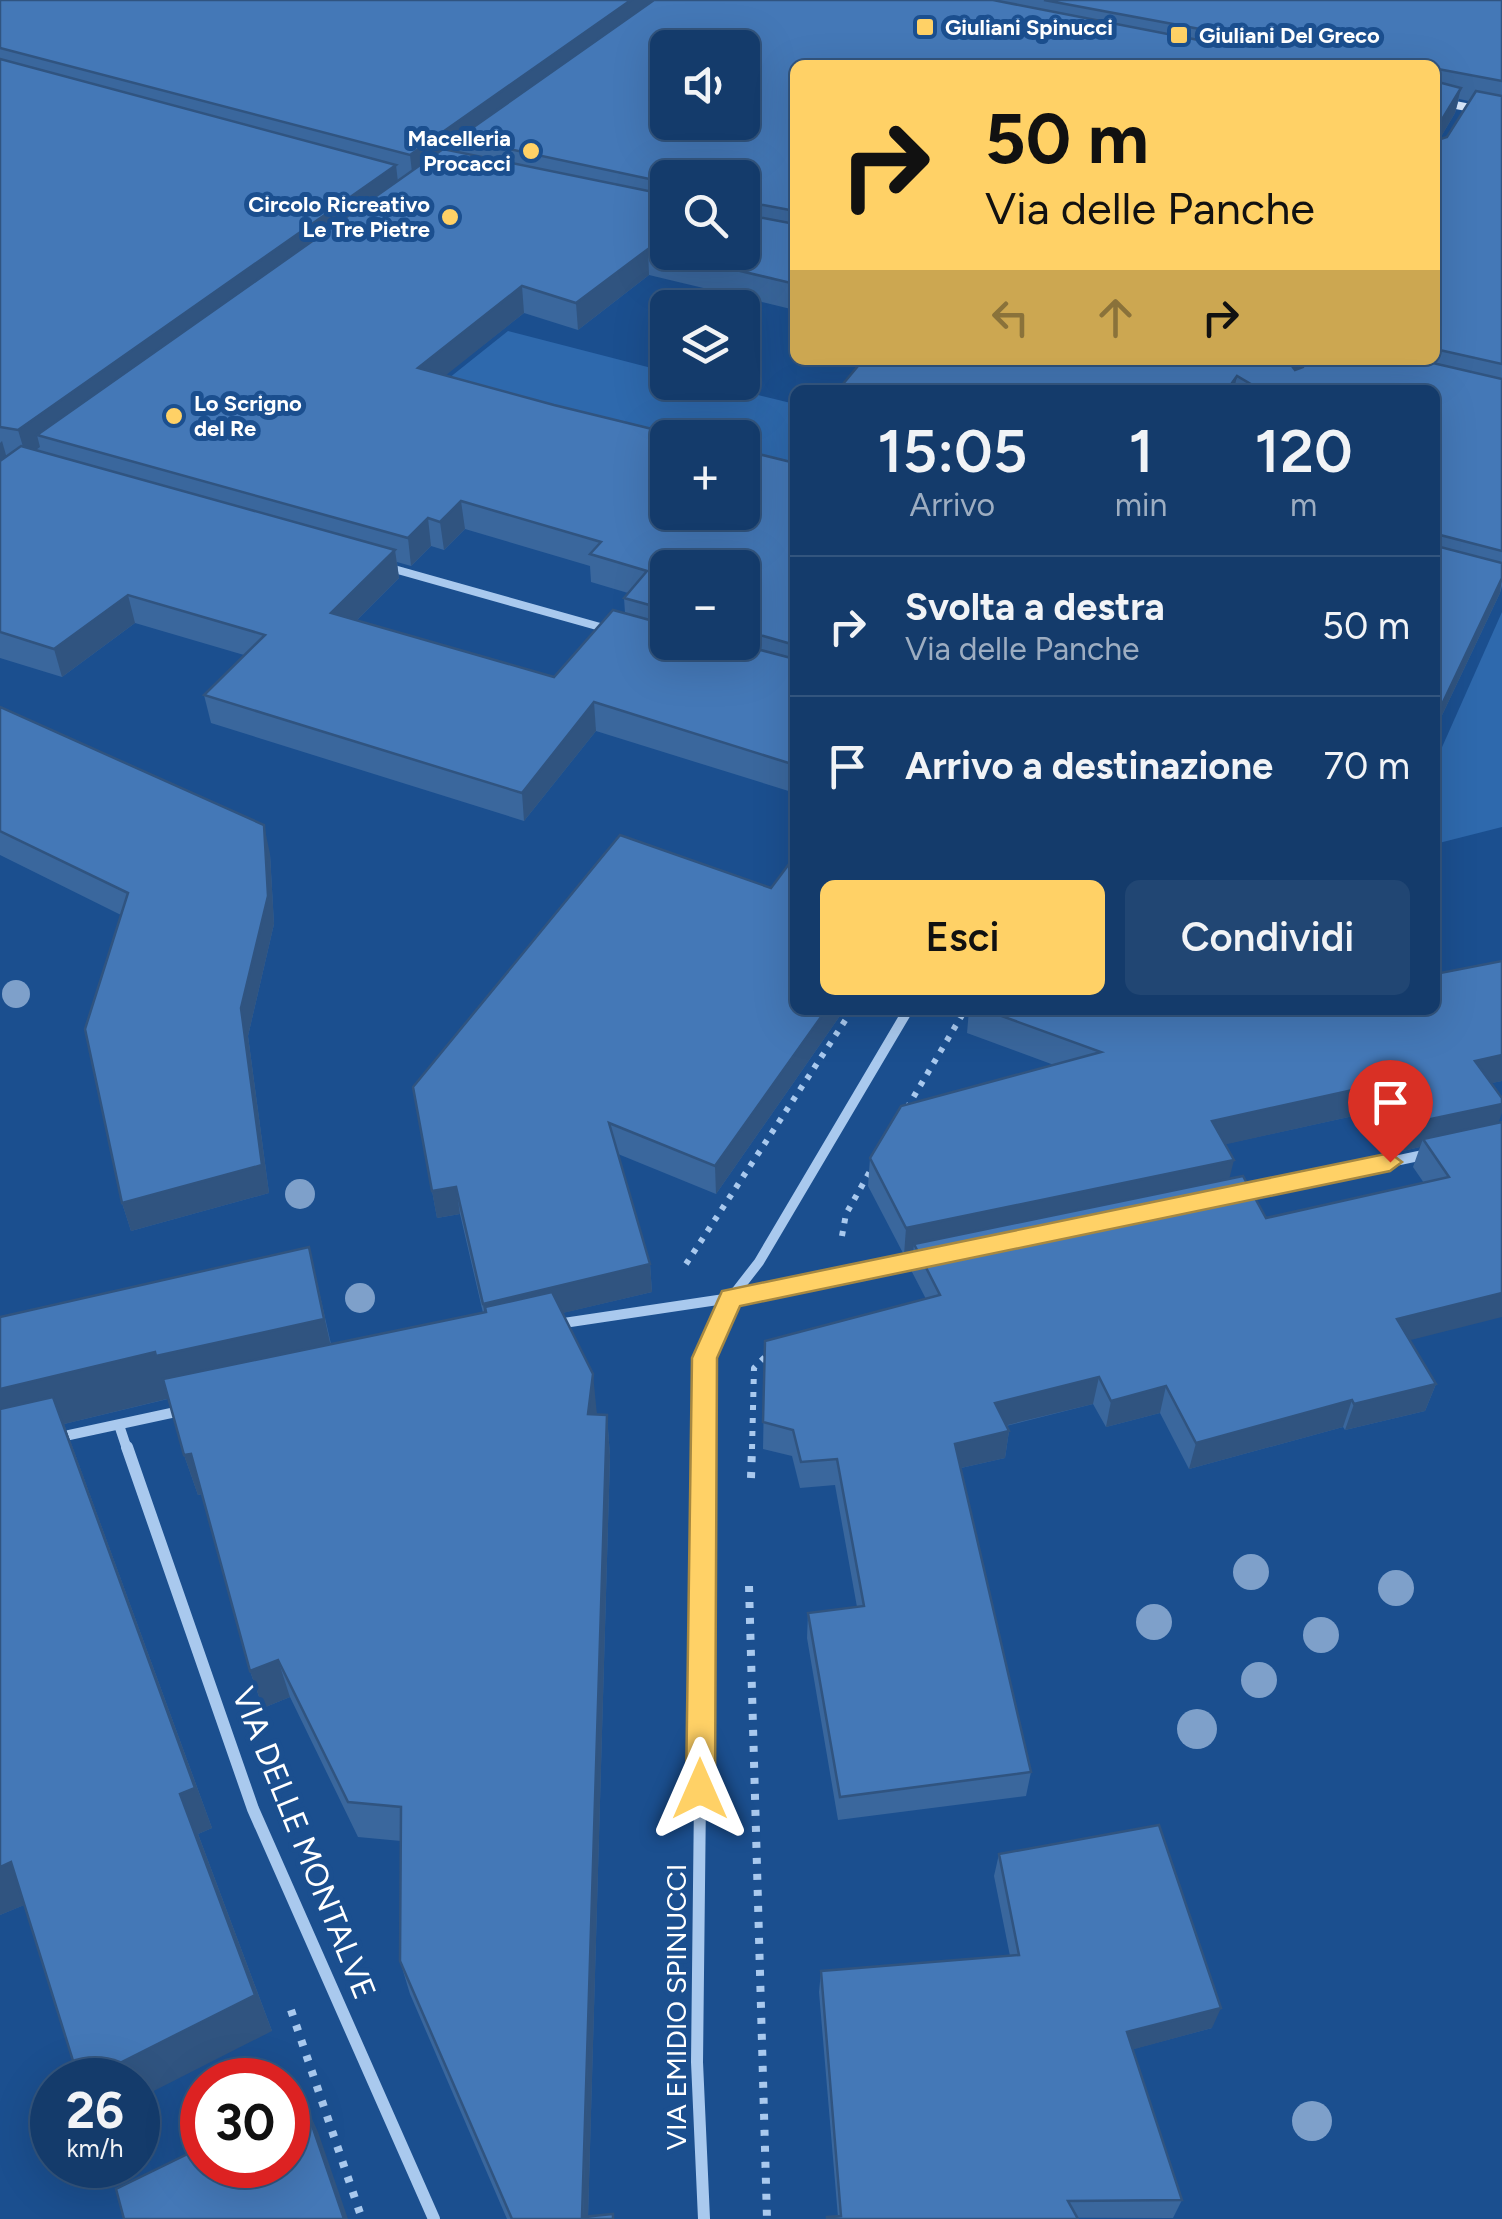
<!DOCTYPE html>
<html lang="it">
<head>
<meta charset="utf-8">
<style>
  :root { --surface:#143b6b; --page:#214673; --text:#f1f3f6; --muted:#9dadc1; --line:#33557e; --accent:#ffd166 }
  body { margin:0; font-family:Figtree,sans-serif; background:var(--page); color:var(--text); height:100vh; display:flex; flex-direction:column; font-size:38px; white-space:nowrap }
  * { box-sizing:border-box; margin:0 }
  p { font-size:32px; color:var(--muted) }
  .icon { flex:none; width:55px; height:55px; fill:none; stroke:currentColor; stroke-width:2; stroke-linecap:round; stroke-linejoin:round }
  .map { position:relative; flex:1; overflow:hidden }
  .panel { position:absolute; left:790px; top:385px; width:650px; height:630px; display:flex; flex-direction:column; background:var(--surface); border-radius:15px; box-shadow:0 10px 40px #0002,0 0 0 2px var(--line) }
  .panel>* { flex:none }
  .top-card { position:absolute; left:790px; top:60px; width:650px; height:305px; border-radius:15px; box-shadow:0 10px 40px #0002,0 0 0 2px var(--line); background:#ffd166; color:#111; overflow:hidden }
  .tools { position:absolute; left:650px; top:30px; display:grid; gap:20px }
  .tools a { display:grid; place-items:center; width:110px; height:110px; border-radius:15px; background:var(--surface); box-shadow:0 10px 40px #0002,0 0 0 2px var(--line); font-size:50px }
  .speed { position:absolute; left:30px; top:2058px; display:flex; gap:20px; font-size:50px; font-weight:700; text-align:center }
  .speed>* { display:grid; place-content:center; width:130px; height:130px; border-radius:50%; background:var(--surface); box-shadow:0 10px 40px #0002,0 0 0 2px var(--line); line-height:1 }
  .speed small { font-size:25px; font-weight:400 }
  .speed .limit { border:15px solid #d22; background:#fff; color:#111 }
  .pin { position:absolute; display:grid; place-items:center; width:85px; height:85px; color:#fff; margin:-102px -42px; border-radius:50% 50% 50% 0; rotate:-45deg; box-shadow:0 0 10px #0007 }
  .pin .icon { rotate:45deg }
  .me { position:absolute; width:110px; margin:-55px; rotate:0deg; stroke-linejoin:round; filter:drop-shadow(0 0 8px #0008) }
  .turn { display:flex; align-items:center; gap:35px; height:210px; padding:0 30px; font-size:45px }
  .turn .icon { width:130px; height:130px; stroke-width:2.5 }
  .turn b { display:block; font-size:70px; line-height:85px }
  .lanes { display:flex; align-items:center; height:95px; padding:0 30px; background:#0003; justify-content:center; gap:50px; direction:ltr }
  .lanes .off { opacity:.35 }
  .eta { display:flex; justify-content:space-evenly; align-items:center; height:170px; text-align:center }
  .eta b { font-size:60px; font-weight:600; line-height:70px }
  .button { display:flex; gap:20px; margin-top:auto; padding:20px 30px }
  .button a { flex:1; height:115px; border-radius:15px; background:var(--accent); color:#111; font-size:40px; font-weight:600; line-height:115px; text-align:center }
  .button a+a { background:var(--page); color:var(--text) }
  ul { padding:0; list-style:none }
  li { display:flex; align-items:center; gap:30px; height:140px; padding:0 30px; border-top:2px solid var(--line) }
  li div { flex:1 }
  li b { display:block; font-size:38px }
  li em { font-style:normal }
  .map>svg:first-child { display:block }
  .green { fill:#2e69ad }
  .lines { fill:none; stroke-linecap:round; stroke-linejoin:round }
  .path-far1 { stroke:#a9c9ee; stroke-width:6; stroke-dasharray:5 8; stroke-linecap:butt }
  .path { stroke:#a9c9ee; stroke-width:8; stroke-dasharray:6 10; stroke-linecap:butt }
  .minor-far2 { stroke:#a9c9ee; stroke-width:8 }
  .minor-far1 { stroke:#a9c9ee; stroke-width:10 }
  .minor { stroke:#a9c9ee; stroke-width:12 }
  .secondary { fill:#d6e6fa; fill-rule:evenodd }
  .tree { fill:#7ea0ca }
  .wall { fill:#3a679d; fill-rule:evenodd }
  .shaded-wall { fill:#305480 }
  .building { fill:#4478b7; stroke:#305480; stroke-width:2.5; fill-rule:evenodd }
  .route { fill:#ffd166; stroke:#a68842; stroke-width:2.5 }
  .poi-dot { fill:#ffd166; stroke:#1b4f8f; stroke-width:4 }
  .labels { text-anchor:middle; dominant-baseline:central; stroke-width:10; stroke-linejoin:round; paint-order:stroke }
  .far-poi-label { font-size:22px; font-weight:bold; fill:#fff; stroke:#1b4f8f; text-anchor:start }
  .street-label { font-size:28px; fill:#fff; stroke:#1b4f8f }
  .near-street-label { font-size:32px; fill:#fff; stroke:#1b4f8f }
</style>
</head>
<body>
<div class="map">
<svg width="1502" height="2219" viewBox="0 0 1502 2219">
  <rect width="100%" height="100%" fill="#1b4f8f"/>
  <g class="green">
    <path d="M508,331L667,372L668,382L709,383L795,404V484L743,470L742,438H668L434,390Z"/>
    <path d="M1502,612V827L1435,844V763Z"/>
  </g>
  <g class="lines">
    <g class="path-far1">
      <path d="M907,1108L965,1010"/>
      <path d="M842,1236L846,1214L873,1166"/>
      <path d="M686,1264L852,1010"/>
      <path d="M752,1449L754,1368L770,1352"/>
    </g>
    <g class="path">
      <path d="M751,1478L752,1447"/>
      <path d="M749,1586L767,2219"/>
      <path d="M291,2010L362,2219"/>
    </g>
    <path class="minor-far2" d="M387,567L611,630"/>
    <g class="minor-far1">
      <path d="M1239,1194L1428,1154"/>
      <path d="M557,1324L731,1298L924,1260"/>
      <path d="M119,1425L127,1449"/>
      <path d="M60,1437L185,1410"/>
      <path d="M704,1449L705,1358L731,1298L759,1262L908,1010"/>
    </g>
    <g class="minor">
      <path d="M127,1447L253,1809L434,2219"/>
      <path d="M704,1447L697,2062L704,2219"/>
    </g>
    <path class="secondary" d="M1435,97L1502,110V118L1435,105Z"/>
  </g>
  <g class="tree">
    <circle cx="16" cy="994" r="14"/>
    <circle cx="300" cy="1194" r="15"/>
    <circle cx="360" cy="1298" r="15"/>
    <circle cx="1251" cy="1572" r="18"/>
    <circle cx="1396" cy="1588" r="18"/>
    <circle cx="1154" cy="1622" r="18"/>
    <circle cx="1321" cy="1635" r="18"/>
    <circle cx="1259" cy="1680" r="18"/>
    <circle cx="1197" cy="1729" r="20"/>
    <circle cx="1312" cy="2121" r="20"/>
  </g>
  <g class="wall">
    <path d="M0,0H1502V586L1500,593L1435,730V390H842L843,384L1303,360L1297,370L1303,367L1307,360H1435V65H795V310L649,275L578,330L524,313L445,375L554,405L795,463V793L596,731L524,821L211,723L204,695L244,655L135,623L62,677L0,658ZM1459,99L1469,101L1447,137L1439,140L1455,113ZM668,178L742,252H668ZM465,529L590,566L591,582L628,593L624,598L625,613L554,677L357,620L399,578L397,562L411,566L431,546L444,550ZM668,568H742V642H668Z"/>
    <path d="M0,707L270,854L274,924L248,1036L269,1193L131,1231L122,1203L121,915L0,855Z"/>
    <path d="M771,888L795,1010H844L716,1194L618,1154L650,1264L652,1292L562,1313L597,1415H607L610,1456L588,2216L614,2219H507L410,1994L400,1961L401,1841L358,1837L290,1697L263,1708L250,1671L202,1494L198,1495L184,1455L168,1399L64,1424L212,1828L198,1834L272,2031L24,1905L0,1915V1317L309,1247L331,1344L483,1313L460,1214L437,1218L413,1087Z"/>
    <path d="M1502,961V1081L1491,1083L1410,1340L1436,1384L1425,1411L1345,1430L1343,1427L1189,1469L1160,1413L1106,1427L1093,1404L1006,1426L1009,1431L1005,1458L961,1468L1031,1772L1026,1796L838,1820L807,1638L808,1613L857,1607L835,1485L800,1488L792,1456L763,1449L765,1341L926,1299L912,1272L913,1253L904,1255L868,1186L870,1158L1054,1065L967,1033L969,1010H1244L1246,1013ZM1376,1111L1403,1151L1420,1147L1413,1167L1424,1183L1266,1218L1229,1179L1225,1144Z"/>
    <path d="M999,1854L1212,2028L1133,2049L1182,2200L1173,2218L838,2217L819,1992L821,1971L1010,1956L994,1876Z"/>
  </g>
  <g class="shaded-wall">
    <path d="M631,0H665L458,138L459,148L413,181L410,155Z"/>
    <path d="M1461,88L1455,113L1435,147V131Z"/>
    <path d="M396,165L399,191L37,435L40,447L26,457L18,430Z"/>
    <path d="M648,249L649,275L578,330L576,303Z"/>
    <path d="M522,286L524,313L421,395L418,368Z"/>
    <path d="M1290,360H1303L1284,389Z"/>
    <path d="M1237,376L1234,390H1227Z"/>
    <path d="M2,441L10,469L0,476V443Z"/>
    <path d="M461,501L465,529L444,550L440,522Z"/>
    <path d="M428,518L431,546L411,566L408,538Z"/>
    <path d="M395,550L399,578L336,641L331,613Z"/>
    <path d="M1502,578L1500,593L1435,730V719Z"/>
    <path d="M128,595L135,623L62,677L54,649Z"/>
    <path d="M594,702L596,731L524,821L522,793Z"/>
    <path d="M264,825L270,854L274,924L248,1036L269,1193L131,1231L122,1203L241,1008Z"/>
    <path d="M826,1010H844L716,1194L715,1166Z"/>
    <path d="M1502,1055V1081L1465,1089L1475,1061Z"/>
    <path d="M1385,1083L1376,1111L1205,1149L1212,1121Z"/>
    <path d="M1502,1104V1113L1495,1132L1423,1139L1420,1147L1403,1151L1412,1123Z"/>
    <path d="M1234,1160L1227,1188L914,1244L913,1253L904,1255L906,1228Z"/>
    <path d="M456,1187L460,1214L437,1218L432,1191Z"/>
    <path d="M309,1247L335,1365L171,1398L64,1424L212,1828L198,1834L272,2031L138,2099V2080H86L0,1440V1389Z"/>
    <path d="M650,1264L652,1292L487,1331L483,1304Z"/>
    <path d="M1502,1293V1317L1387,1346L1397,1319Z"/>
    <path d="M593,1374L597,1415L588,1414Z"/>
    <path d="M1099,1377L1093,1404L991,1429L995,1403Z"/>
    <path d="M1436,1384L1425,1411L1345,1430L1354,1404Z"/>
    <path d="M1166,1386L1160,1413L1106,1427L1111,1401Z"/>
    <path d="M1352,1400L1343,1427L1189,1469L1196,1443Z"/>
    <path d="M607,1415L610,1456L588,2219H583Z"/>
    <path d="M1009,1431L1005,1458L952,1470L955,1444Z"/>
    <path d="M191,1454L204,1493L198,1495L184,1455Z"/>
    <path d="M278,1660L290,1697L263,1708L250,1671Z"/>
    <path d="M11,1862L34,1901L0,1915V1867Z"/>
    <path d="M1221,2008L1212,2028L1120,2053L1127,2032Z"/>
    <path d="M303,2099L318,2132L348,2219H344Z"/>
  </g>
  <g class="building">
    <path d="M0,0H631L410,155L0,48Z"/>
    <path d="M654,0H993L1219,44H1245L1248,38L1044,0H1502V81L1438,69V82L1461,88L1435,131V65H795V211L742,201V178H668V183L458,138ZM668,48H742V122H668Z"/>
    <path d="M0,59L396,165L18,430L0,427Z"/>
    <path d="M1476,91L1502,96V364L1435,349V134L1438,140L1447,137Z"/>
    <path d="M443,149L668,195V252H742V214L795,224V284L648,249L576,303L522,286L418,368L554,405L689,438H668V512H742V450L795,463V645L742,630V568H668V610L624,598L647,571L590,554L601,542L461,501L440,522L428,518L408,538L37,435Z"/>
    <path d="M863,360H1290L1289,362L1295,370L1303,367L1307,360H1420L1502,379V551L1440,535L1436,540L1440,547L1502,563V578L1435,719V390H1261L1237,376L1227,390H861L843,384Z"/>
    <path d="M21,446L395,550L331,613L554,677L613,610L668,625V642H730L795,659V765L594,702L522,793L204,695L265,635L128,595L54,649L0,632V461Z"/>
    <path d="M0,707L264,825L268,896L241,1008L262,1165L122,1203L85,1029L128,893L0,831Z"/>
    <path d="M620,835L771,888L795,856V1010H826L715,1166L609,1123L650,1264L483,1304L456,1187L432,1191L413,1087Z"/>
    <path d="M1502,961V1055L1475,1061L1502,1098V1104L1412,1123L1385,1083L1212,1121L1234,1160L906,1228L870,1158L901,1106L1101,1052L985,1010H1244L1246,1013L1262,1010H1435V974Z"/>
    <path d="M1502,1122V1293L1397,1319L1436,1384L1354,1404L1352,1400L1196,1443L1166,1386L1111,1401L1099,1377L995,1403L1009,1431L955,1444L1031,1772L840,1797L808,1613L864,1606L837,1459L801,1462L793,1430L763,1422L765,1341L940,1295L914,1244L1243,1176L1266,1218L1449,1177L1423,1139Z"/>
    <path d="M309,1247L324,1319L156,1356L155,1352L0,1389V1317Z"/>
    <path d="M552,1292L593,1374L588,1414L607,1415L582,2217L613,2214V2219H512L400,1961L401,1807L348,1802L278,1660L250,1671L191,1454L184,1455L163,1379L486,1312L485,1307Z"/>
    <path d="M53,1397L195,1788L180,1794L255,1995L86,2080H79L11,1862L0,1867V1409Z"/>
    <path d="M1159,1825L1221,2008L1127,2032L1182,2200L1068,2201L1078,2219H827V2217L841,2216L821,1971L1019,1955L999,1854Z"/>
    <path d="M303,2099L344,2219H124L116,2189L202,2147V2165H288V2106Z"/>
  </g>
  <path class="route" d="M1390,1153L1402,1162L1390,1171L740,1306L717,1358L715,1789L711,1799L700,1803L690,1799L686,1789L692,1358L722,1291Z"/>
  <g class="poi-dot">
    <rect x="915" y="17" width="20" height="20" rx="5"/>
    <rect x="1169" y="25" width="20" height="20" rx="5"/>
    <circle cx="531" cy="151" r="10"/>
    <circle cx="450" cy="217" r="10"/>
    <circle cx="174" cy="416" r="10"/>
  </g>
  <g class="labels">
    <g class="far-poi-label">
      <text x="945" y="27">Giuliani Spinucci</text>
      <text x="1199" y="35">Giuliani Del Greco</text>
      <text x="511" y="138" text-anchor="end">Macelleria<tspan x="511" dy="25">Procacci</tspan></text>
      <text x="430" y="204" text-anchor="end">Circolo Ricreativo<tspan x="430" dy="25">Le Tre Pietre</tspan></text>
      <text x="194" y="403">Lo Scrigno<tspan x="194" dy="25">del Re</tspan></text>
    </g>
    <g class="street-label">
      <text transform="translate(676 2007) rotate(-90)">VIA EMIDIO SPINUCCI</text>
    </g>
    <g class="near-street-label">
      <text transform="translate(304 1843) rotate(68)">VIA DELLE MONTALVE</text>
    </g>
  </g>
</svg>
<div class="tools">
<a><svg class="icon" aria-label="sound" viewBox="0 0 24 24"><path d="M4 9h4l5-4v14l-5-4H4zM17 9q2 3 0 6"/></svg></a>
<a><svg class="icon" aria-label="search" viewBox="0 0 24 24"><circle cx="10" cy="10" r="6"/><path d="M15 15l6 6"/></svg></a>
<a><svg class="icon" aria-label="layers" viewBox="0 0 24 24"><path d="M12 4l9 5-9 5-9-5zM3 14l9 5 9-5"/></svg></a>
<a>+</a>
<a>−</a>
</div>
<div class="speed"><div>26<small>km/h</small></div><div class="limit">30</div></div>
<div class="pin" style="left:1390px;top:1162px;background:#d93025"><svg class="icon" aria-label="arrive" viewBox="0 0 24 24"><path d="M6 21V4h12l-3 4 3 4H6"/></svg></div>
<svg class="me" style="left:700px;top:1789px" viewBox="-20 -20 40 40"><path d="M0-17L14 15 0 8-14 15z" fill="#ffd166" stroke="#fff" stroke-width="4"/></svg>
<div class="top-card">
<div class="turn"><svg class="icon" aria-label="right" viewBox="0 0 24 24"><path d="M7 20v-9h11M14 6l5 5-5 5"/></svg><div><b>50 m</b>Via delle Panche</div></div>
<div class="lanes"><svg class="icon off" aria-label="left" viewBox="0 0 24 24"><path d="M17 20v-9H6M10 6l-5 5 5 5"/></svg><svg class="icon off" aria-label="ahead" viewBox="0 0 24 24"><path d="M12 20V5M6 11l6-6 6 6"/></svg><svg class="icon" aria-label="right" viewBox="0 0 24 24"><path d="M7 20v-9h11M14 6l5 5-5 5"/></svg></div>
</div>
<section class="panel">
<div class="eta">
<div><b>15:05</b><p>Arrivo</p></div>
<div><b>1</b><p>min</p></div>
<div><b>120</b><p>m</p></div>
</div>
<ul>
<li><svg class="icon" aria-label="right" viewBox="0 0 24 24"><path d="M7 20v-9h11M14 6l5 5-5 5"/></svg><div><b>Svolta a destra</b><p>Via delle Panche</p></div><em>50 m</em></li>
<li><svg class="icon" aria-label="arrive" viewBox="0 0 24 24"><path d="M6 21V4h12l-3 4 3 4H6"/></svg><div><b>Arrivo a destinazione</b></div><em>70 m</em></li>
</ul>
<div class="button"><a>Esci</a><a>Condividi</a></div>
</section>
</div>
</body>
</html>
